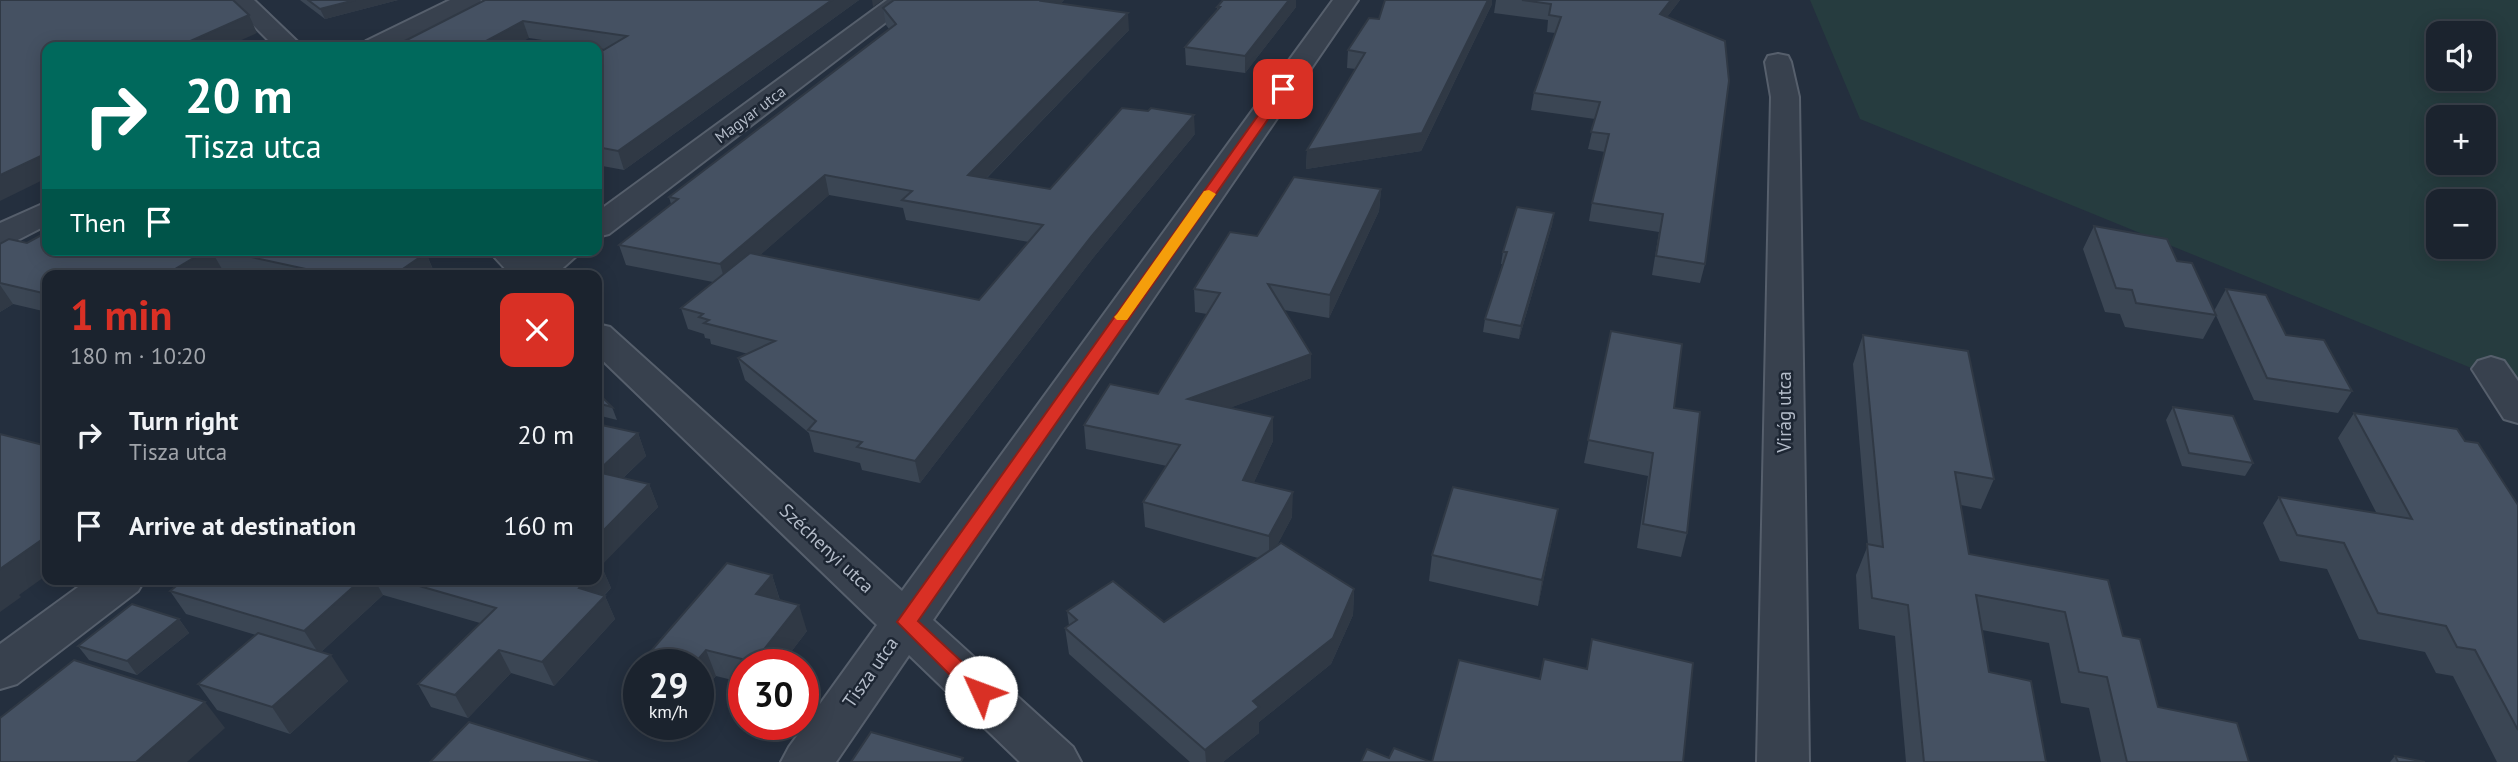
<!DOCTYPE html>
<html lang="en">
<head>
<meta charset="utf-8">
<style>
  :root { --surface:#1b232e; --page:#282f3a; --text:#f1f3f6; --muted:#a0a4aa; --line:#39404a; --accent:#d93025 }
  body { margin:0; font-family:"PT Sans",sans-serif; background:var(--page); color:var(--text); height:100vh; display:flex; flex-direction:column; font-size:26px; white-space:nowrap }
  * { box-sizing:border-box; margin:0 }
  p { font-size:23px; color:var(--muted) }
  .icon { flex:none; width:38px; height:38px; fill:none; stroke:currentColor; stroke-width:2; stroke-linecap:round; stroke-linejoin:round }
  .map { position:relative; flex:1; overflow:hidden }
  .side { position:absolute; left:42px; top:270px; width:560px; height:315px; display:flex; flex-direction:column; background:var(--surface); border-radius:14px; box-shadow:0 4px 18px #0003,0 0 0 2px var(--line) }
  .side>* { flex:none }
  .banner { position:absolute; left:42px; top:42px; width:560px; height:214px; border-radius:14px; box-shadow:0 4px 18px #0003,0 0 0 2px var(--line); background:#00695c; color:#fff; overflow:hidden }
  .buttons { position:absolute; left:2426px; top:21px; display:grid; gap:14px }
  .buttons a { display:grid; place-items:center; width:70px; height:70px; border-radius:14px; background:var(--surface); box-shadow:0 4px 18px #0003,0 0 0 2px var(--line); font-size:35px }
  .speed { position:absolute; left:623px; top:649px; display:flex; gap:14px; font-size:35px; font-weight:700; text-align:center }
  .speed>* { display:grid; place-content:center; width:91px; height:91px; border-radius:50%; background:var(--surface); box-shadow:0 4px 18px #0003,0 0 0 2px var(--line); line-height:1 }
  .speed small { font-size:18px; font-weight:400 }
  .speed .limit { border:10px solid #d22; background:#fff; color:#111 }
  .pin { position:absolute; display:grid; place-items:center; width:60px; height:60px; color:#fff; margin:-30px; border-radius:14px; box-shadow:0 4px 10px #0006 }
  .me { position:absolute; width:77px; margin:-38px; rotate:313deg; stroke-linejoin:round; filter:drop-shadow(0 0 5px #0008) }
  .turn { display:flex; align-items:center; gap:24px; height:147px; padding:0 28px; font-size:32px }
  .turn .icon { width:91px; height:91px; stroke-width:2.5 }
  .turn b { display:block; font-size:49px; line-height:60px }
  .then { display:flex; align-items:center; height:66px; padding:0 28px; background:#0003; gap:14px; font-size:26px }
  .round { display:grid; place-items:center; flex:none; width:74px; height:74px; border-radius:14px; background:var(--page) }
  .headline { display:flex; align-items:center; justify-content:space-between; height:119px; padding:0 28px }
  h1 { font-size:42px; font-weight:700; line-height:52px; color:var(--accent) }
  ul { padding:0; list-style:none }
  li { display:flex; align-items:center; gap:21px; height:91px; padding:0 28px }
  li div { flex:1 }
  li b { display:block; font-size:26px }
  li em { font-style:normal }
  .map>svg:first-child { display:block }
  .green { fill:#263c3f; fill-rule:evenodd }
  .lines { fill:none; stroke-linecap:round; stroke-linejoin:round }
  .street-casing { stroke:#565f6c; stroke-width:4 }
  .street { fill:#38414e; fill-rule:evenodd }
  .wall { fill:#3b4654; fill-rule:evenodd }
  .shaded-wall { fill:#303945 }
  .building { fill:#455162; stroke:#303945; stroke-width:2 }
  .route { fill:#d93025; stroke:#8d1f18; stroke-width:2 }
  .slow { fill:#f59e0b }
  .labels { text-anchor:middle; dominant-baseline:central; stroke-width:5; stroke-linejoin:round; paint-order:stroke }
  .far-street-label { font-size:16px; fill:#b4bcc9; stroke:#1d2633 }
  .street-label { font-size:19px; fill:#b4bcc9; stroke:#1d2633 }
</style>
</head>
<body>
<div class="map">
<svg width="2518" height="762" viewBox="0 0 2518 762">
  <rect width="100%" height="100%" fill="#242f3e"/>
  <path class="green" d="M1810,0H2518V387L1860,119ZM2438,33H2483V79H2438ZM2438,117H2483V163H2438ZM2438,201H2483V247H2438Z"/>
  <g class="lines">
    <defs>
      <g id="street">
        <path d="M228,0H254L303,47H275Z"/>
        <path d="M450,0H481L478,5L395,47H362L366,41Z"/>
        <path d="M887,0H915L609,234L597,237V212Z"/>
        <path d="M1333,0H1358L933,620L1073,747L1081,762H1020L909,655L836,762H781L789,747L877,625L597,355V324L610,327L902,591Z"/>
        <path d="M1778,54L1788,56L1791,62L1799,97L1809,762H1757L1771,97L1765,62L1768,56Z"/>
        <path d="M47,202V225L12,243L0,246V223Z"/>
        <path d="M488,250H525L533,258L544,250H583L555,275H511Z"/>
        <path d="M2491,357L2504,361L2518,381V423L2504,419L2472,369L2478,361Z"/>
        <path d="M89,579H145L138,591L17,684L0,689V644Z"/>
      </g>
    </defs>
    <use href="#street" class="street-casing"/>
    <use href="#street" class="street"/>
  </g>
  <g class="wall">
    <path d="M300,0H398L325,19Z"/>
    <path d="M485,0H859L624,170L597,165V54L604,49L597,48V47H590L529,38Z"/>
    <path d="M894,0H1064L1060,4L1129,30L987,178L1050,189L1195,134L1093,258L920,483L862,470L860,463L814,452L809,433L745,380L738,358L748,354L711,344L710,339L705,338L704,334L688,329L681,308L713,282L626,265L619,245L671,204L669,197L889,29L886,25L883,8ZM829,195L903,208L906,220L1029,242L979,300L760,255Z"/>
    <path d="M1496,0H1680L1667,17L1705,264L1700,283L1652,275L1659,232L1589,221L1592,203L1605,152L1588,149L1595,119L1531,110L1534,93L1555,33L1547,32L1548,20L1494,13Z"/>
    <path d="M1492,4L1421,151L1306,169L1307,150L1356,69L1347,68L1348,50L1379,19Z"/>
    <path d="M1217,7H1296L1245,73L1186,65L1185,47L1217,10Z"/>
    <path d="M1381,189L1379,211L1329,318L1284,310L1311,354V378L1229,408L1273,417V441L1254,482L1292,517L1277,545L1354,589L1353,615L1331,664L1259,722V733L1223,762H1190L1069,654L1065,628L1069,625L1067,611L1164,622L1258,558L1145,527L1143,502L1167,466L1086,449L1084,425L1158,394L1207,314L1195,312L1194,289L1257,236Z"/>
    <path d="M1554,213L1552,225L1519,339L1483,332L1485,319L1503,264H1501L1503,252Z"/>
    <path d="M2094,226L2177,261L2216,315L2203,339L2125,327L2120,314L2105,312L2083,249Z"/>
    <path d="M27,243L47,250H410L426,253L435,274L247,275L222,269L213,275H47V312L13,304L0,312V244Z"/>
    <path d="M2226,289L2286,335L2352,391L2338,413L2254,400L2214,311Z"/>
    <path d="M1611,331L1674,408L1687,533L1681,557L1637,548L1648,476L1584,463Z"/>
    <path d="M1863,335L1994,479L1981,509L1961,505L1969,554L2123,636L2158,707L2249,762H2101L2089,708L2061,703L2049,643L1982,630L1989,672L2046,762H1906L1895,636L1859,629L1856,575L1868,545L1853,364Z"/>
    <path d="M597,392L612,407L617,420L597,415Z"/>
    <path d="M2173,407L2253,463L2245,476L2182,466L2166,420Z"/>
    <path d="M2354,413L2465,441L2518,505V762H2497L2453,676L2436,673L2425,652L2359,639L2327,569L2280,561L2263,523L2279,497L2377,514L2338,438Z"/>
    <path d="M597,424L638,433L646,456L623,478L649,484L658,507L601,565L611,588L604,596H605L615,619L554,686L511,673L468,718L431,707L418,684L480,623L383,595L321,652L348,681L290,734L217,710L198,684L256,635L186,614L170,591L185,579H597Z"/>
    <path d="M1558,509L1538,606L1429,581L1432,555Z"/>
    <path d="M772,575L780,600L807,631L781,665H744V683L716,676L705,689L698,687V665H656L651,651Z"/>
    <path d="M179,619L189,633L137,675L89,660L78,646Z"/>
    <path d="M2395,756L2425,762H2390Z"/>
  </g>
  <g class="shaded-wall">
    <path d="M355,0H398L325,19L320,9Z"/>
    <path d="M832,0H859L624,170L618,151Z"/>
    <path d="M872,0H883L873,7Z"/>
    <path d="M1044,0H1064L1044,19L1042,1Z"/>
    <path d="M1289,0H1296V7L1245,73V56Z"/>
    <path d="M1488,0H1492V4L1421,151L1306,169L1307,150Z"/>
    <path d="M1671,0H1680L1657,30L1660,14Z"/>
    <path d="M1128,13L1129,30L971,194L968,175Z"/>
    <path d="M249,15L257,33L226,47H177Z"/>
    <path d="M523,21L529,38L513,47H475Z"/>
    <path d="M1194,115L1195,134L1093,258L920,483L915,461L1091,237Z"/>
    <path d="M45,154L47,158V178L0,201V175Z"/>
    <path d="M825,175L829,195L726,285L720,264Z"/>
    <path d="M1381,189L1379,211L1329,318L1330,295Z"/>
    <path d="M1554,213L1552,225L1519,339L1521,326Z"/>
    <path d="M207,250H211L222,269L213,275H165Z"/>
    <path d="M426,253L435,275H394Z"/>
    <path d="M0,285L13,304L0,312Z"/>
    <path d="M1311,354V378L1189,423L1188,399Z"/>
    <path d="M1273,417V441L1244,504L1243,480Z"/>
    <path d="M638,433L646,456L606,494L597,472Z"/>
    <path d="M649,484L658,507L597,570V537Z"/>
    <path d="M1293,492L1292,517L1269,561V536Z"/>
    <path d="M1558,509L1553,535L1538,606L1542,580Z"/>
    <path d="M47,536V575L19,595L21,597L0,612V569Z"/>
    <path d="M601,565L611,588L589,611L579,588L587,579H597V570Z"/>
    <path d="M772,575L780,601L756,594Z"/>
    <path d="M362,579H374L383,595L319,654L304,631Z"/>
    <path d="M1354,589L1353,615L1331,664L1259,722V733L1223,762H1206L1205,750L1253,701Z"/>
    <path d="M605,596L615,619L554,686L542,662Z"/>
    <path d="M799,605L807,631L781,665H755L754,662Z"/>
    <path d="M179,619L189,633L137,675L127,661Z"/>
    <path d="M499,650L511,673L468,718L455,695Z"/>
    <path d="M706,650L716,676L705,689L698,672V665H696L695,663Z"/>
    <path d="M331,655L348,681L290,734L272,707Z"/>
    <path d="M205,702L225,728L187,762H136Z"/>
  </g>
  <g class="building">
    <path d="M0,0H233L249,15L177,47H47V154H45L0,175Z"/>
    <path d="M308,0H355L320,9Z"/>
    <path d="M485,0H832L618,151L597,147V54L627,36L523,21L475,47H393Z"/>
    <path d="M894,0H1044L1042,1L1128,13L968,175L1050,189L1122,108L1148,111L1151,108L1194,115L1091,237L915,461L857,447L862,442L808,430L816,421L738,358L775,341L704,323L709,320L699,317L703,314L681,308L750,253L979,300L1043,225L902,200L912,191L825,175L720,264L619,245L678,199L669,197L896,24L883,8Z"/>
    <path d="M1223,0H1289L1245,56L1185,47L1220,7H1217Z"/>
    <path d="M1385,0H1488L1422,133L1307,150L1365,53L1348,50L1369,18L1379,19Z"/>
    <path d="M1522,0H1671L1660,14L1725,41L1729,81L1705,264L1656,256L1663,214L1592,203L1609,134L1591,132L1600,102L1534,93L1561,17L1549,15L1551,4Z"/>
    <path d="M1294,177L1381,189L1330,295L1268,284L1311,354L1188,399L1273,417L1243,480L1293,492L1269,536L1143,502L1180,445L1084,425L1110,384L1158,394L1220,293L1194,289L1230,232L1257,236Z"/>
    <path d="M1517,207L1554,213L1521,326L1485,319L1507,252H1503Z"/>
    <path d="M2094,226L2167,239L2177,261L2192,263L2216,315L2136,303L2132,290L2116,288Z"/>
    <path d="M47,232V250H207L165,275H47V294L0,283V244L9,239L27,243Z"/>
    <path d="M219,250H410L426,253L394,275H309L315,271Z"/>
    <path d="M2226,289L2266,295L2286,335L2324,340L2352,391L2267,378Z"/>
    <path d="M1611,331L1682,344L1674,408L1700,412L1687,533L1643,524L1653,453L1588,440Z"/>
    <path d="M1863,335L1968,351L1994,479L1955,472L1969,554L2108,580L2123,636L2140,639L2158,707L2237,723L2249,762H2127L2107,677L2079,672L2065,612L1976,595L1989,672L2031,681L2046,762H1924L1908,605L1872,598L1867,544L1883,547Z"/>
    <path d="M597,392L612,407L597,403Z"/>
    <path d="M2173,407L2233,416L2253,463L2189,453Z"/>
    <path d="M2354,413L2457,429L2465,441L2478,443L2518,505V730L2475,650L2457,647L2446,626L2378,613L2344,543L2297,535L2279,497L2412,519Z"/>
    <path d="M597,424L638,433L597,472L649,484L597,537Z"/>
    <path d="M0,434L47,446V536L0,569Z"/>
    <path d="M1453,487L1558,509L1542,580L1432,555Z"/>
    <path d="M1281,543L1354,589L1333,638L1253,701L1259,707L1205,750L1065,628L1077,620L1067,611L1113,581L1164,622Z"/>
    <path d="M727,563L772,575L756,594L799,605L754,662L706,650L695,663L651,651Z"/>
    <path d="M185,579H362L304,631L170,591Z"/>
    <path d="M395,579H587L579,588L605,596L542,662L499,650L455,695L418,684L496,608Z"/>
    <path d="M132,604L179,619L127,661L78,646Z"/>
    <path d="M258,633L331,655L272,707L198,684Z"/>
    <path d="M1592,639L1693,663L1683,762H1432L1459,660L1540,679L1544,659L1587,669Z"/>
    <path d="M74,660L205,702L136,762H0V718Z"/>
    <path d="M469,722L598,762H430Z"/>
    <path d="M871,732L963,758L961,762H851Z"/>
    <path d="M1394,748L1431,762H1361L1367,749L1389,758Z"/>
    <path d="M2395,756L2425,762H2398Z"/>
  </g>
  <path class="route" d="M1283,85L1289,89L918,621L988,686L991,692L988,698L981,700L973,698L897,622L1279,86Z"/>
  <path class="slow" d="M1209,190L1216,194L1127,320H1117L1114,317L1117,314L1204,191Z"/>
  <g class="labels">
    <g class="far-street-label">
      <text transform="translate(750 114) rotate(-37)">Magyar utca</text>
    </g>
    <g class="street-label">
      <text transform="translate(1784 412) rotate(-90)">Virág utca</text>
      <text transform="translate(827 548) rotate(43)">Széchenyi utca</text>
      <text transform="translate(870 672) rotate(-55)">Tisza utca</text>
    </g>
  </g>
</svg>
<div class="buttons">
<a><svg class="icon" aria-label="sound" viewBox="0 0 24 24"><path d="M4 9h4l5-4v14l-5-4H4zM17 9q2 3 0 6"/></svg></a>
<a>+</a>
<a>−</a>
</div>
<div class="speed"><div>29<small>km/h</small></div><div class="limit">30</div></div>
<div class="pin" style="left:1283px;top:89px;background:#d93025"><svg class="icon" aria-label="arrive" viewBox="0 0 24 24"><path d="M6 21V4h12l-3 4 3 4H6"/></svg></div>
<svg class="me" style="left:981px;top:692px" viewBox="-20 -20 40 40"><circle r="19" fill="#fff"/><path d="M0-13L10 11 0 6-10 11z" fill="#d93025"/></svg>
<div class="banner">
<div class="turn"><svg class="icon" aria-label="right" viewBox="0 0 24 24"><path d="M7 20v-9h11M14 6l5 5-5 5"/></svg><div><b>20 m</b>Tisza utca</div></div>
<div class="then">Then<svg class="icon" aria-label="arrive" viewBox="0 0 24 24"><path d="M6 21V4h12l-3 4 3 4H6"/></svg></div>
</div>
<section class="side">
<div class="headline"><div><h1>1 min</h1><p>180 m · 10:20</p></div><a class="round" style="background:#d93025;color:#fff"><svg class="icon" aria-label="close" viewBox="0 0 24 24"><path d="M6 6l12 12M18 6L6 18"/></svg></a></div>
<ul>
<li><svg class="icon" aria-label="right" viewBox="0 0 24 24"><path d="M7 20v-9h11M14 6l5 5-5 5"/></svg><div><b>Turn right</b><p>Tisza utca</p></div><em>20 m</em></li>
<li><svg class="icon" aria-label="arrive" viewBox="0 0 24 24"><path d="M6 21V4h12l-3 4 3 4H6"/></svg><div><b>Arrive at destination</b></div><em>160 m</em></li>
</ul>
</section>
</div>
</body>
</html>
